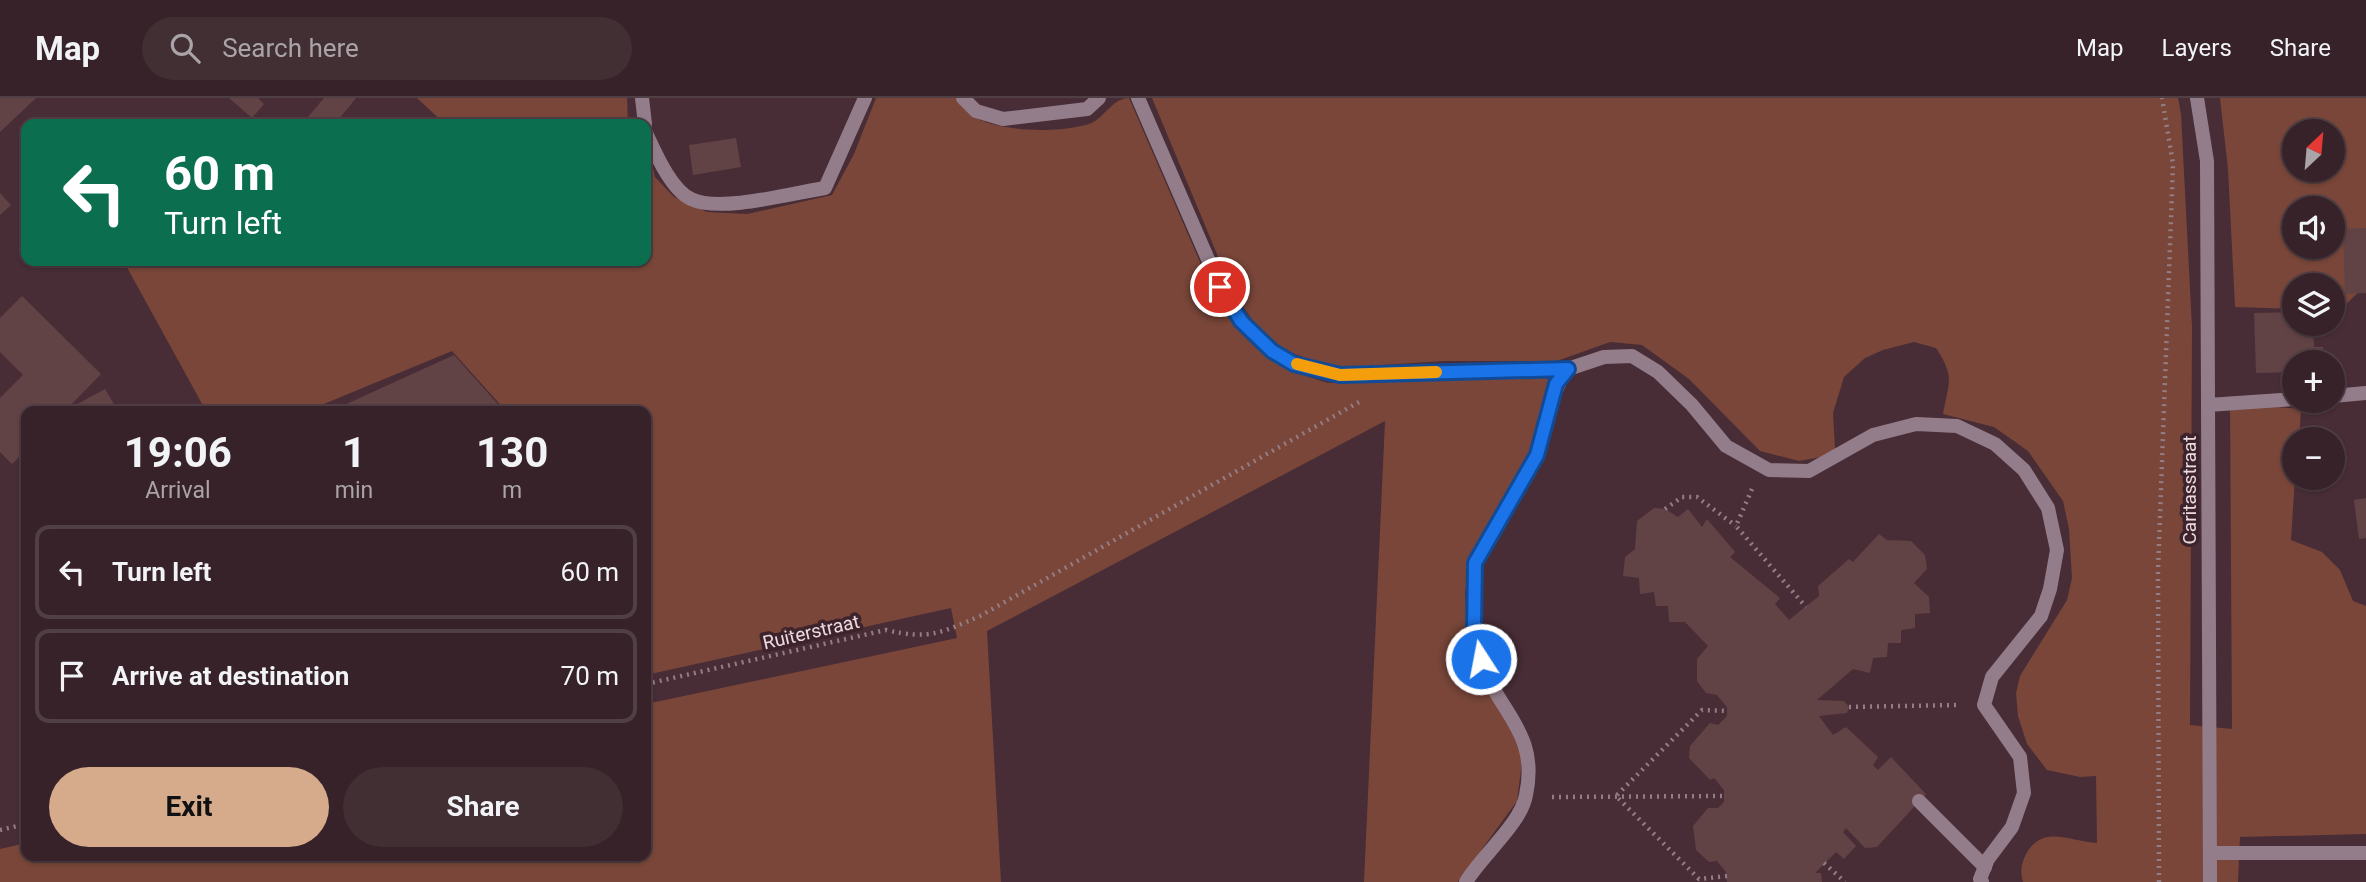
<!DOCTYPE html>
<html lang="en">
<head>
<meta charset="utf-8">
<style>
  :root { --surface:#362228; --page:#412f34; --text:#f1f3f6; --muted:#aaa4a8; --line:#503f45; --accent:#d6ab8b }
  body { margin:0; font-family:Roboto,sans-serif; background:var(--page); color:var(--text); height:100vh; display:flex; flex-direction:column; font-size:26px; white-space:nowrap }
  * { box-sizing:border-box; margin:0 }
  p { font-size:23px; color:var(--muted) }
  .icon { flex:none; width:38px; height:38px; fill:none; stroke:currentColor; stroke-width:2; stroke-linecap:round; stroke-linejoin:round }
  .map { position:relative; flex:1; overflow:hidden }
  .side { position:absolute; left:21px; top:308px; width:630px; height:455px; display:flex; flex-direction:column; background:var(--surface); border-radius:14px; box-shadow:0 2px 5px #0004,0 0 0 2px var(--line) }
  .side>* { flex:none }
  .guide { position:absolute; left:21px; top:21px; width:630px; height:147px; border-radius:14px; box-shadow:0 2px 5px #0004,0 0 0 2px var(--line); background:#0b6e4f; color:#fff; overflow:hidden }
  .needle { width:46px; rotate:26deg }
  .tools { position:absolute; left:2282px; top:21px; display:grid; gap:14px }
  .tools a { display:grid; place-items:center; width:63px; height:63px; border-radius:50%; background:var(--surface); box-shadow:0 2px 5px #0004,0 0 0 2px var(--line); font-size:35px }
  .pin { position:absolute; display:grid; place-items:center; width:60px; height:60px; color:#fff; margin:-30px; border:4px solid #fff; border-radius:50%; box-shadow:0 2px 7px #0007 }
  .me { position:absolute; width:77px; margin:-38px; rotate:349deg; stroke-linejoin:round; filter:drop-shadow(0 0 5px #0008) }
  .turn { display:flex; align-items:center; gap:24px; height:147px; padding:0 28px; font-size:32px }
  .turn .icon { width:91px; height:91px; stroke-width:2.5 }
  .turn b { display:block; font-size:49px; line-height:60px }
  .eta { display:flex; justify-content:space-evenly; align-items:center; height:119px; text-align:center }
  .eta b { font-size:42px; font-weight:700; line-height:49px }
  .cta { display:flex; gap:14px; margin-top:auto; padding:14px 28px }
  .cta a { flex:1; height:80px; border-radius:42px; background:var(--accent); color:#111; font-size:28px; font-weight:700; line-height:80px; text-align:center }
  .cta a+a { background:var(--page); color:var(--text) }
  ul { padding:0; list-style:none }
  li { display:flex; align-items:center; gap:21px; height:94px; margin:0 14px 10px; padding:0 14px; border:4px solid var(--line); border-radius:14px }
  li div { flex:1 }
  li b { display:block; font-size:26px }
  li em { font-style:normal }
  header { display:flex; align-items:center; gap:42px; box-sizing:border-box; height:98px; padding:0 35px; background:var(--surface); border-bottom:2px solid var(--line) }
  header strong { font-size:33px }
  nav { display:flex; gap:38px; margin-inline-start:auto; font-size:24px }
  .search { width:490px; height:63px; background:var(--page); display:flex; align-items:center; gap:18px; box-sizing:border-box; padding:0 24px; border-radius:38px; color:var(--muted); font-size:26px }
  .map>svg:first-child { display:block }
  .green { fill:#794639; fill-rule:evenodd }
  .building { fill:#624345 }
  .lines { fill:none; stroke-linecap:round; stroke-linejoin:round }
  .path { stroke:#947d84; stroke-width:4.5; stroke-dasharray:2 5; stroke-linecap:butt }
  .service { stroke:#947d8b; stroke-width:14 }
  .tertiary { stroke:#947d8b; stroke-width:14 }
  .route-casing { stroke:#114b97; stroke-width:18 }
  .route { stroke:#1a73e8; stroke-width:12 }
  .slow { stroke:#f59e0b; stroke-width:12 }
  .labels { text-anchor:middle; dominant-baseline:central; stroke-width:7; stroke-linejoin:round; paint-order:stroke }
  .street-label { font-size:19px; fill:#ecdadf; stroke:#3d232c }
</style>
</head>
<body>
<header>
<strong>Map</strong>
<div class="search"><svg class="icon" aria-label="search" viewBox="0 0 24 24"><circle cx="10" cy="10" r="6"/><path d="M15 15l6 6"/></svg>Search here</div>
<nav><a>Map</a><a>Layers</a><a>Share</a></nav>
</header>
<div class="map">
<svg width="2366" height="784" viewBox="0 0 2366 784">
  <rect width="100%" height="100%" fill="#482d36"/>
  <g class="green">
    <path d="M417,0H627L628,26H445Z"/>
    <path d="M876,0H957C962,8 972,19 980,22C1010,34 1058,35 1089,26C1104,21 1112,0 1129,0L1213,194C1245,246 1269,268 1328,285L1547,279L1550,288L1537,324L1527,366L1472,456L1465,494L1467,527L1473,566L1519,642L1522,664L1517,703L1458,784H1364L1385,323L987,533L1001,784H0V751L26,745V758H646V606L957,540L951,510L646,577V313H506L452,253L307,313H206L124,164L646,163V51L649,52L655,79L674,99L707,114L747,116L832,97L854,56Z"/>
    <path d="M1152,0H2178L2181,16L2192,229L2190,627L2232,631L2230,305L2301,311L2299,341H2294L2295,380L2291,442L2322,454L2340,472L2353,503L2366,508V736L2240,739L2238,784H2023C2020,774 2021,766 2026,756C2043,726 2069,743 2097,745L2096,678L2080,679L2047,672L2027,646L2018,618L2016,595L2020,578L2067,502L2072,480L2069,431L2063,403L2028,353L1994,329L1943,316C1949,283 1955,279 1936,250L1914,244L1883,252L1865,260L1844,279L1833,315L1835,351L1821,359L1799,363L1760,353L1689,281L1642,247L1610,244L1557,263H1445L1335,270L1286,253L1255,226L1232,192Z"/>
    <path d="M2220,0H2366V187L2341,211H2333V187H2294V211L2235,209L2228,71ZM2294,33H2333V72H2294ZM2294,110H2333V149H2294Z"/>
  </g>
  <g class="building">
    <path d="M0,0H36L0,34Z"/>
    <path d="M229,0H258L264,6L252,20Z"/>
    <path d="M324,0H356L335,26H302Z"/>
    <path d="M736,40L741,69L693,77L689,47Z"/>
    <path d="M0,95L11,107L0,117Z"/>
    <path d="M2366,130V195L2345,196L2343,131Z"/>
    <path d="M22,198L101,276L65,313H26V352L12,366L0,354V300L23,277L0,254V220Z"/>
    <path d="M2294,214V226H2313L2314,249H2323L2324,264H2294V274L2256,275L2254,215Z"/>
    <path d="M454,257L504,313H331Z"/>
    <path d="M105,291L118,313H74L72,309Z"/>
    <path d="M2366,400V440L2359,441L2354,402Z"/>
    <path d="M1654,410L1665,411L1678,419L1688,411L1702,429L1707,421L1735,454L1730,459L1780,500L1775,506L1789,522L1819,498L1818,488L1849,461L1853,464L1879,436L1887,442L1911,443L1925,457L1927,471L1914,485L1929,499L1930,515L1915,516V530L1901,532V545H1888L1887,559L1873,560L1870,575L1853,571L1817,602L1844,603L1849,609L1847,615L1819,618L1833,637L1846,629L1878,659L1873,667L1878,672L1891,659L1926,696L1877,749L1865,750L1846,730L1843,734L1856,748L1844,761L1836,754L1815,775H1821L1822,784H1727L1726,774L1717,763L1709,764L1696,752L1693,728L1708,710H1718L1724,704V692L1714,680L1710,682L1689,660L1690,648L1710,625L1718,627L1727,618V609L1717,597L1706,595L1697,583V561L1708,548L1685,524H1669L1668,508H1656L1654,494L1640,496L1639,480L1623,478L1625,459L1635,451L1637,423Z"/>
  </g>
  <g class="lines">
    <g class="path">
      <path d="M1752,391L1736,428L1806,509"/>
      <path d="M1665,411L1682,399H1697L1736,428"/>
      <path d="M646,586L886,532C929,542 941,535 980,518L1359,304"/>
      <path d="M1849,609L1958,607"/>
      <path d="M1552,699L1724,698"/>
      <path d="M0,732L26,726"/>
      <path d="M1824,765L1845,784"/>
      <path d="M1727,778L1699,781L1616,698L1702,612L1727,613"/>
      <path d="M2159,784L2158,473L2173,66L2162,0"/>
    </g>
    <g class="service">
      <path d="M642,0L645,26"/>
      <path d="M963,0L976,13L1003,21L1087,11L1099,0"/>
      <path d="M1138,0L1220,189L1241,223L1272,253L1294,266L1340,277L1568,271L1604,259L1632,258L1658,274L1692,307L1726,348L1769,372L1809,373L1873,337L1916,326L1957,328L1995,346L2024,372L2048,410L2057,452L2050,491L2041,518L1992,579L1984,607L2020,659L2024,695L2012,729L1988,761L1980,781L1982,784"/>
      <path d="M646,35C655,54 671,92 691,101C720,115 793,95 825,90L865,0"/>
      <path d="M2333,298L2366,295"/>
      <path d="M2208,307L2294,301"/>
      <path d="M1919,703L1985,769"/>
      <path d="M2210,755H2366"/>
      <path d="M1466,784C1481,758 1521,726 1526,697C1540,632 1495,613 1481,560C1475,538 1470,488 1475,465C1477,456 1486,446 1491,438C1506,412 1523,386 1536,359C1551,329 1546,300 1568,271"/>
    </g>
    <path class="tertiary" d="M2197,0L2207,63L2210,784"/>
  </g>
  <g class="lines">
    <defs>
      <path id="route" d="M1220,189L1241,223L1272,253L1294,266L1340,277L1568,271L1556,286L1537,357L1475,465L1474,531L1481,561"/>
    </defs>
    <use href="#route" class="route-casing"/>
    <use href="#route" class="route"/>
    <path class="slow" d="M1297,266L1340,277L1436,274"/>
  </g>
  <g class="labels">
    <g class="street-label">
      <text transform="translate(2189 392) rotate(-90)">Caritasstraat</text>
      <text transform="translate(811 534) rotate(-13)">Ruiterstraat</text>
    </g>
  </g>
</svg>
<div class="tools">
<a><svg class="needle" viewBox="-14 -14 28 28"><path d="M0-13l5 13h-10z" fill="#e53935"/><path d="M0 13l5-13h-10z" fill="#aaa4a8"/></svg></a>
<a><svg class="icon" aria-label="sound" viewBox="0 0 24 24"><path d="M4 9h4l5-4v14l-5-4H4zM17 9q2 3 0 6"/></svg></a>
<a><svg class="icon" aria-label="layers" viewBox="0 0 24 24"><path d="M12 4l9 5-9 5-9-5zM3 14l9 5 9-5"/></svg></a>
<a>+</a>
<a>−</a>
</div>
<div class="pin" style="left:1220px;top:189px;background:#d93025"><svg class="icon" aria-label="arrive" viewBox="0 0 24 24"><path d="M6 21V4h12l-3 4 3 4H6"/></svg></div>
<svg class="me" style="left:1481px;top:561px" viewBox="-20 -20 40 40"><circle r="17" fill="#1a73e8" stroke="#fff" stroke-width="3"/><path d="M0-11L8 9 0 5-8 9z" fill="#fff"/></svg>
<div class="guide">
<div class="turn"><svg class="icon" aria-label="left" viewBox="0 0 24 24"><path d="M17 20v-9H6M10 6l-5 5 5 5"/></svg><div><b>60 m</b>Turn left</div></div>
</div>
<section class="side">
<div class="eta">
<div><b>19:06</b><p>Arrival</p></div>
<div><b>1</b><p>min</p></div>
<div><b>130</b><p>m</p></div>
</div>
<ul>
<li><svg class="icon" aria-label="left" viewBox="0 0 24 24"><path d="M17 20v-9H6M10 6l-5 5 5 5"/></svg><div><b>Turn left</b></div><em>60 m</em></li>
<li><svg class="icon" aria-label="arrive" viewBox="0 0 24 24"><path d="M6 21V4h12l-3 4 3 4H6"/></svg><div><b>Arrive at destination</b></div><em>70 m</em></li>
</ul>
<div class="cta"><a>Exit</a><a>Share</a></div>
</section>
</div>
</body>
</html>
